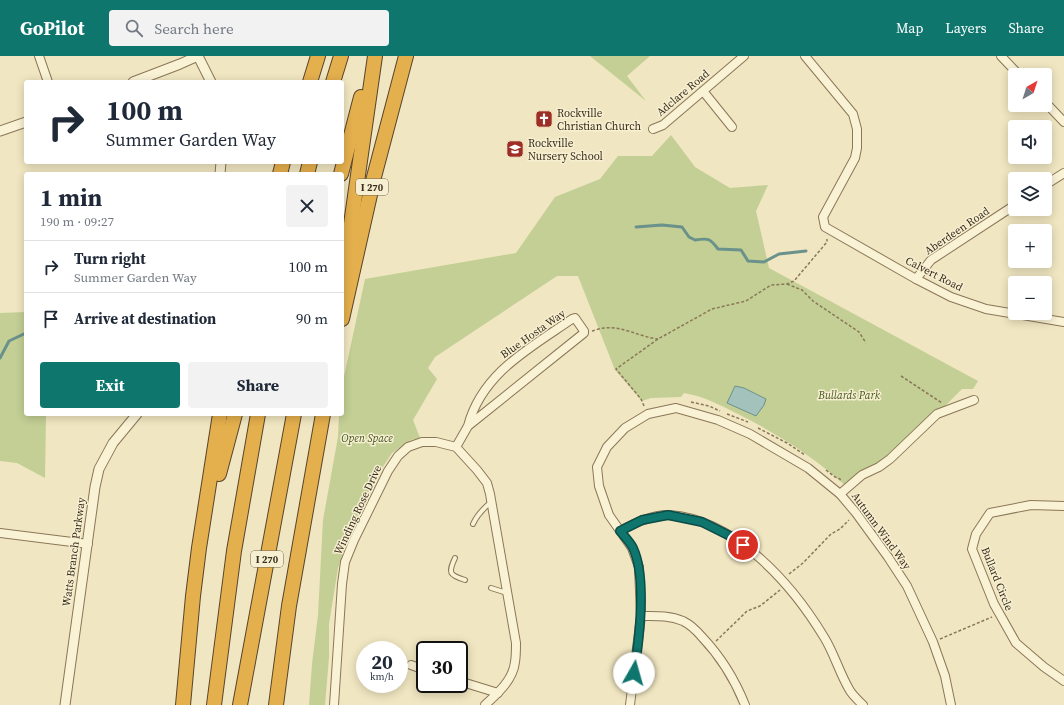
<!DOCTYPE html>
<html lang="en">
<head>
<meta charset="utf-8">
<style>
  :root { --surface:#fff; --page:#f2f2f3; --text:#1f2937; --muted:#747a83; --line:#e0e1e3; --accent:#0f766e }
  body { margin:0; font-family:"Source Serif 4",serif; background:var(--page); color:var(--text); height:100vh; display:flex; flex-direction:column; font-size:15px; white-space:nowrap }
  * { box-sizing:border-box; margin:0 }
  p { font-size:13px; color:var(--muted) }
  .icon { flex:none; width:22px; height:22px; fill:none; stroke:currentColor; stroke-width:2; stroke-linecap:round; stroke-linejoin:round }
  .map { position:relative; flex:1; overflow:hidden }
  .drawer { position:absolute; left:24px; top:116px; width:320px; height:244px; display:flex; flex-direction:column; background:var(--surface); border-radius:4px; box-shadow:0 2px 10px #0003 }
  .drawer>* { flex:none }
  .banner { position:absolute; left:24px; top:24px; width:320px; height:84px; border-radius:4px; box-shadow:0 2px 10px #0003; background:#fff; color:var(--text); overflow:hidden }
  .needle { width:26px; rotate:39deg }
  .fabs { position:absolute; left:1008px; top:12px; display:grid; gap:8px }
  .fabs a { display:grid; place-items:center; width:44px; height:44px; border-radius:4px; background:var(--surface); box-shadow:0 2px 10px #0003; font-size:20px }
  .speed { position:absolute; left:356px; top:585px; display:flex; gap:8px; font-size:20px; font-weight:700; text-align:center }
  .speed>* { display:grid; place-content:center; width:52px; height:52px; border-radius:50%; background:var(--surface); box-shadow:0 2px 10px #0003; line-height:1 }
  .speed small { font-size:10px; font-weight:400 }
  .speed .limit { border:2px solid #111; border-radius:6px; background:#fff; color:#111 }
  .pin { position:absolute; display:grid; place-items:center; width:34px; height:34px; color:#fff; margin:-17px; border:2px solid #fff; border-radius:50%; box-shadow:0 1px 4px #0007 }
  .me { position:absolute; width:44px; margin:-22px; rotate:7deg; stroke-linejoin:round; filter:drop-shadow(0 0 3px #0008) }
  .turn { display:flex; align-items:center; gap:14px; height:84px; padding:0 16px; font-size:18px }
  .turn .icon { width:52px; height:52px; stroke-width:2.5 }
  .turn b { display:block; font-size:28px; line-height:34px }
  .round { display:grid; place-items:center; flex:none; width:42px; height:42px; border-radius:4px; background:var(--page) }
  .summary { display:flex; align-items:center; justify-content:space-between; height:68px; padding:0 16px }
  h1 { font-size:24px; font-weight:700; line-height:30px }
  .cta { display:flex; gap:8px; margin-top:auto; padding:8px 16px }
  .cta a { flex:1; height:46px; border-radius:4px; background:var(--accent); color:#fff; font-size:16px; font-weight:700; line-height:46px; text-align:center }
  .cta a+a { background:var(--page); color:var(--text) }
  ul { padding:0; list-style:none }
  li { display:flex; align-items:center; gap:12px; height:52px; padding:0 16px; border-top:1px solid var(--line) }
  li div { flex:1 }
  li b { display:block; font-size:15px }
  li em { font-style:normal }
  header { display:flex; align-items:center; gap:24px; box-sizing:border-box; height:56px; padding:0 20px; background:var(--accent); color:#fff }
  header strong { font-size:19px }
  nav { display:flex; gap:22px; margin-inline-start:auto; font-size:14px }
  .search { width:280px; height:36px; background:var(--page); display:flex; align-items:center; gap:10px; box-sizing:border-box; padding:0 14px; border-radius:4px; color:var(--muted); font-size:15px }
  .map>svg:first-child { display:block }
  .green { fill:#c3cf94 }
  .water { fill:#a4c2bc; stroke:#6a918b }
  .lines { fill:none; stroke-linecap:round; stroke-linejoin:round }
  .stream { stroke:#6a918b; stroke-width:3 }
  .service-casing { stroke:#8a7758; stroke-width:6 }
  .minor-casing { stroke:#8a7758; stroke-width:10 }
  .tertiary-casing { stroke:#8a7758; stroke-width:11 }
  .motorway-casing { stroke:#58442c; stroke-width:16 }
  .path { stroke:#8a7758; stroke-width:1.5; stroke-dasharray:3 2; stroke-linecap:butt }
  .service { stroke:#faf2d5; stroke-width:4 }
  .minor { stroke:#faf2d5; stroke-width:8 }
  .tertiary { stroke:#faf2d5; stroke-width:9 }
  .motorway { stroke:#e4af4d; stroke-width:14 }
  .route-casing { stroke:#0a4d48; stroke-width:10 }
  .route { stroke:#0f766e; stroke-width:7 }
  .labels { text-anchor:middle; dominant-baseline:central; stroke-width:3; stroke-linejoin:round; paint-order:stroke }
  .shield { fill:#f7efd1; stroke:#726753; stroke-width:1 }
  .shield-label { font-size:10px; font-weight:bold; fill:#392d1d }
  .street-label { font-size:11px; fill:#392d1d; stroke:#f7efd1 }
  .poi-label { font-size:11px; fill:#392d1d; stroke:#f7efd1; text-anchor:start }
  .park-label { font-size:11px; font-style:italic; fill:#455722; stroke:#f7efd1 }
</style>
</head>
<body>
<header>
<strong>GoPilot</strong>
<div class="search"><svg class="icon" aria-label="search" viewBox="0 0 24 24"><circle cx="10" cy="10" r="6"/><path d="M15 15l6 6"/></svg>Search here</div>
<nav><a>Map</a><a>Layers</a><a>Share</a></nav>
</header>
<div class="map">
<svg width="1064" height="649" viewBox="0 0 1064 649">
  <rect width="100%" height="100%" fill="#f0e6c1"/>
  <g class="green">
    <path d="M590,0H650L627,20L646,45Z"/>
    <path d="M671,79L695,111L730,132L768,129L756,155L769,212L978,325L973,333H962L895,400L849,433C816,402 778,378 738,358C720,349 703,340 684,337L681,341L651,342L642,345L615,314L578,220H557L435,301L428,312L437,323L413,364L420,382L411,384L392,397L380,415L349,478L338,512L329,568V601L325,649H309L312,608L318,559L323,464L338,381L339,358H342V330L365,223L516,197L555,141L600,123L618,100H652Z"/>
    <path d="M26,256V358H46L45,422L17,407L0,405V257Z"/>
  </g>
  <path class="water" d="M735,330L744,332L766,343L764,349L756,360L727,347Z"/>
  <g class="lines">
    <g class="stream">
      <path d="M636,171L662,169L682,171L689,181L695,184C708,182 710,182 718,193L741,194L748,205L764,206L779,198L806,195"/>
      <path d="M0,302L9,285L26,277"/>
    </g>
    <defs>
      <g id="service">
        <path d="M473,468C477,459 484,452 491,446"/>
        <path d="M455,502C448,517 449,519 465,524"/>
        <path d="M491,532L507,537"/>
      </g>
      <g id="minor">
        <path d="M39,0L48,26"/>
        <path d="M805,0L853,58L857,73V92L855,102L823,161L825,171L916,223L951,241L986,253L1064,266"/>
        <path d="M1001,0L1019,19"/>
        <path d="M703,35L732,71"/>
        <path d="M1045,46L1064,66"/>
        <path d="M653,73L663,69L744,0"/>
        <path d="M1045,129L1064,117"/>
        <path d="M916,223L931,204L1015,149"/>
        <path d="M456,391L468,370L584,277V275L575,262L572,263C530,292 482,317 468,370"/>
        <path d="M840,438L862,419L879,411L890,403L937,358L974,344"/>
        <path d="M1064,450L1031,449L990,457L976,478L972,493L994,548L1016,587L1044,611L1064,625"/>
        <path d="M620,475C635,467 651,459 669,459C735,463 792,528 824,581C834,597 839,616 849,633C852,639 858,644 863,649"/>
        <path d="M0,477L88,488"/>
        <path d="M641,560C655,560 669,559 683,565C691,569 697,575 702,581C721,601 735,624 745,649"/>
        <path d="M411,609L425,614"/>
        <path d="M459,625L498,637"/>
        <path d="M334,649L342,528L345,506L354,484L388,415L398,400L408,391L422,386H436L456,391L477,414L487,427L490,438L516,587C516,593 516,600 515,606C513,624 498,637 485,649"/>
        <path d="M630,649L641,560L639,511L632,492L609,459L599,430L597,411L607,391L625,372L648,358L676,352L718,364L750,378L808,412L840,438L856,457L888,501L907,530L933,586L945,620L951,649"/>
      </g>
      <g id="tertiary">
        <path d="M198,0L211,26"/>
        <path d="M133,26L180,8L198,0"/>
        <path d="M0,75L26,66"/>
        <path d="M220,118L221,106"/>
        <path d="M65,649L95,431L99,413L113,387L137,358"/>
      </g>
      <g id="motorway">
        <path d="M310,26L318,0"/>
        <path d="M333,26L341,0"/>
        <path d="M280,118L283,106"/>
        <path d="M307,118L310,106"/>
        <path d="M341,118L361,41"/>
        <path d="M344,217L375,0"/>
        <path d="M342,263L374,121L406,0"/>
        <path d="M219,418L235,358"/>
        <path d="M183,649L193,540L199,492L220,358"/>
        <path d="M214,649L234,495L258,358"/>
        <path d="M240,649L294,358"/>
        <path d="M276,649L289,550L323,358"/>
      </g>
    </defs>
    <use href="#service" class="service-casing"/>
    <use href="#minor" class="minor-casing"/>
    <use href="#tertiary" class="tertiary-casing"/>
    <use href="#motorway" class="motorway-casing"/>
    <g class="path">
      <path d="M787,228L802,234L813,245L859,276L866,287"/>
      <path d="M592,275C596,274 601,272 605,272C623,270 640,281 658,283"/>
      <path d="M901,320L942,347"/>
      <path d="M691,346L709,350L720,355"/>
      <path d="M644,350L641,343L616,313L658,283L712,253L746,245L771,229L787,228L794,225L827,186V183"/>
      <path d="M727,358L748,366"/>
      <path d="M758,372L787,387L805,399"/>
      <path d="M826,414L835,421L840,423L841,426"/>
      <path d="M789,518L803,507L831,478L840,473L849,464"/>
      <path d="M940,583L992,561"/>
      <path d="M716,585L741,561L747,555L760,550L780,534"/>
    </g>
    <use href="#service" class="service"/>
    <use href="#minor" class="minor"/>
    <use href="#tertiary" class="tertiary"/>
    <use href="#motorway" class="motorway"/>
  </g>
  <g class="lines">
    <defs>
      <path id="route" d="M634,617C639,585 647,522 633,492C630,486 624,480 620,475L642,464L668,459L702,466L730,480L743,489"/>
    </defs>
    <use href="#route" class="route-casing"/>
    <use href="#route" class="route"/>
  </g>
  <defs>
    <symbol id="church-square" viewBox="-11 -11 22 22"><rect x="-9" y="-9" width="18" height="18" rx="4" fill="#9c2e25" stroke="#f7efd1"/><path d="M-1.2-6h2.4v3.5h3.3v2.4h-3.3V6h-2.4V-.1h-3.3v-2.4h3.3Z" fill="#fff"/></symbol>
    <symbol id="school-square" viewBox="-11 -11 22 22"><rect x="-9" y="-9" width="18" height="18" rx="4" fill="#9c2e25" stroke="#f7efd1"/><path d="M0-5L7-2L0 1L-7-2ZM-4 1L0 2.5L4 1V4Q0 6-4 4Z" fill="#fff"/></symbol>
  </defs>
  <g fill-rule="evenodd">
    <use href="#church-square" x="534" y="53" width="20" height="20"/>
    <use href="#school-square" x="505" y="83" width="20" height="20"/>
  </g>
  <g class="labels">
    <g class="shield">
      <rect x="356" y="123" width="32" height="16" rx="3"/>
      <rect x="251" y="495" width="32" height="16" rx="3"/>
    </g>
    <g class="shield-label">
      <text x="372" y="131">I 270</text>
      <text x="267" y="503">I 270</text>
    </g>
    <g class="street-label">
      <text transform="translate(683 37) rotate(-40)">Adclare Road</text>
      <text transform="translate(957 175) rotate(-34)">Aberdeen Road</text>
      <text transform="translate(934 218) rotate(27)">Calvert Road</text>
      <text transform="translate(533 278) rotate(-35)">Blue Hosta Way</text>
      <text transform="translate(358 454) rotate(-65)">Winding Rose Drive</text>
      <text transform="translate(881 475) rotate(54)">Autumn Wind Way</text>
      <text transform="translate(74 496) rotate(-82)">Watts Branch Parkway</text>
      <text transform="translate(997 523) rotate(68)">Bullard Circle</text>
    </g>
    <g class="poi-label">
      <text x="557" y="57">Rockville<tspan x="557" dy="13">Christian Church</tspan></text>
      <text x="528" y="87">Rockville<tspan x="528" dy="13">Nursery School</tspan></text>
    </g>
    <g class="park-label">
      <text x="849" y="339">Bullards Park</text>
      <text x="367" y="382">Open Space</text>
    </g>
  </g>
</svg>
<div class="fabs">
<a><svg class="needle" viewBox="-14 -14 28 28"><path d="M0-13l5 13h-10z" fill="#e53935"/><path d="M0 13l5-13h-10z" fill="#747a83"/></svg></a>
<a><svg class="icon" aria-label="sound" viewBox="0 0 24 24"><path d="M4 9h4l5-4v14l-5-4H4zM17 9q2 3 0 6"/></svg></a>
<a><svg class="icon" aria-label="layers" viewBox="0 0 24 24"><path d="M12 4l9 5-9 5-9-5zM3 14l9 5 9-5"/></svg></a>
<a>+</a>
<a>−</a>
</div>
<div class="speed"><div>20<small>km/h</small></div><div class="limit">30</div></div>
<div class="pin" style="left:743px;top:489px;background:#d93025"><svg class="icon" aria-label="arrive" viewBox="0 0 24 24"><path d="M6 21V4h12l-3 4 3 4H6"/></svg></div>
<svg class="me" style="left:634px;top:617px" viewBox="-20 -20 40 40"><circle r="19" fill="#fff"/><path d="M0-13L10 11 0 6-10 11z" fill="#0f766e"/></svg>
<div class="banner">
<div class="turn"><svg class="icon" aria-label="right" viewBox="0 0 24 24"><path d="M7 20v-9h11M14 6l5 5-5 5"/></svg><div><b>100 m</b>Summer Garden Way</div></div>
</div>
<section class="drawer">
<div class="summary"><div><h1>1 min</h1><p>190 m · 09:27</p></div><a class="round"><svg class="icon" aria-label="close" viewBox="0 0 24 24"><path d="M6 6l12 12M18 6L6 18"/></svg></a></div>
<ul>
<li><svg class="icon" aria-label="right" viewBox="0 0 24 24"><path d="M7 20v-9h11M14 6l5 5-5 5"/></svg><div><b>Turn right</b><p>Summer Garden Way</p></div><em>100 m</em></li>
<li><svg class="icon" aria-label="arrive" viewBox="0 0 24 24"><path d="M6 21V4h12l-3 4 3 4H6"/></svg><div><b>Arrive at destination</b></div><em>90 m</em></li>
</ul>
<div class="cta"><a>Exit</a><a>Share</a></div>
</section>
</div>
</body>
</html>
